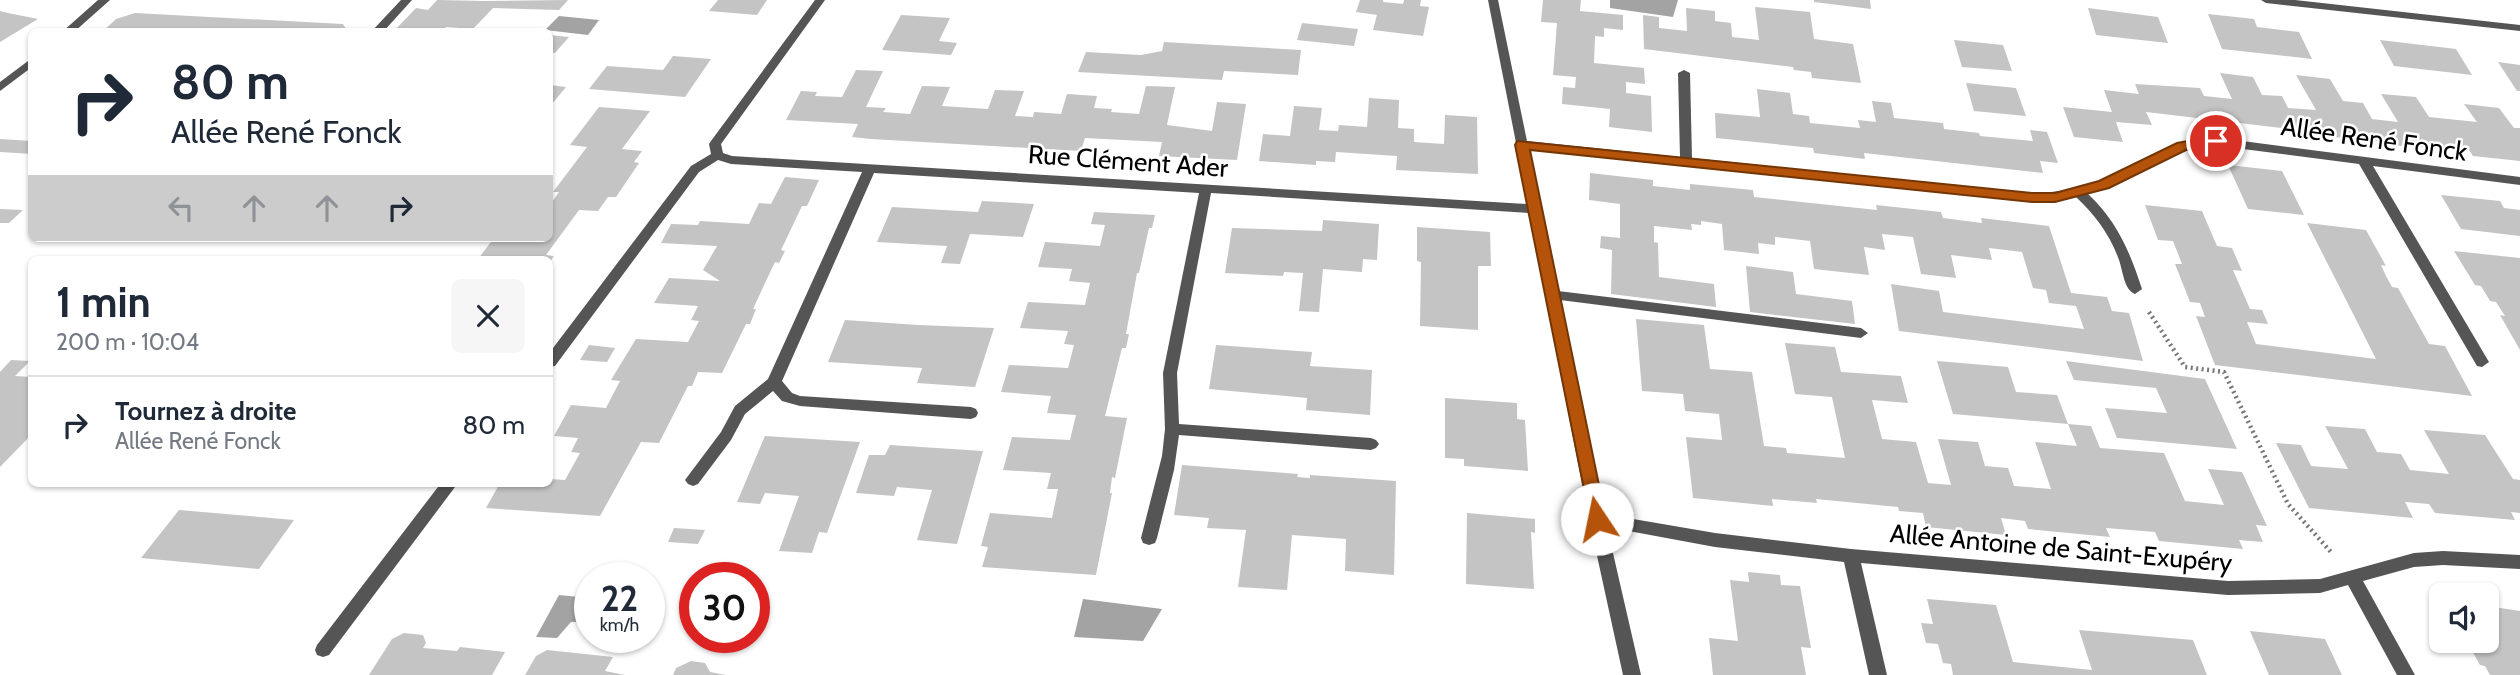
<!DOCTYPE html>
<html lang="fr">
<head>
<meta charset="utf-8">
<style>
  :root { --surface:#fff; --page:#f6f6f7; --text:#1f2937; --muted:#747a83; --line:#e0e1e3 }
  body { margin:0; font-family:Cabin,sans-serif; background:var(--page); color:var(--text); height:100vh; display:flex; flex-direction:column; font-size:26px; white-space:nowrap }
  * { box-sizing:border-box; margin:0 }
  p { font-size:23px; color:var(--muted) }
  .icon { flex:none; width:38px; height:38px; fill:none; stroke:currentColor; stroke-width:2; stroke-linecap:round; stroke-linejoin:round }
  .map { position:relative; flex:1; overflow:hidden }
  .sheet { position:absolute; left:28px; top:256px; width:525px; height:231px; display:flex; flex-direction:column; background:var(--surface); border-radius:10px; box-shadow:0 2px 5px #0004 }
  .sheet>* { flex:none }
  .top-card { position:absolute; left:28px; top:28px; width:525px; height:214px; border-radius:10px; box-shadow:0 2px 5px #0004; background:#fff; color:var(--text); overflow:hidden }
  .buttons { position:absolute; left:2429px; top:583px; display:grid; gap:14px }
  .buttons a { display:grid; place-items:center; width:70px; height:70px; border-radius:10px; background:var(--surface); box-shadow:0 2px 5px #0004; font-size:35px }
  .speed { position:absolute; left:574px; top:562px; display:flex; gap:14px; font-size:35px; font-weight:700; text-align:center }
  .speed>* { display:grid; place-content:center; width:91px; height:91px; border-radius:50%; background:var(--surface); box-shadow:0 2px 5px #0004; line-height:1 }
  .speed small { font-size:18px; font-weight:400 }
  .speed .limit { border:10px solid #d22; background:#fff; color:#111 }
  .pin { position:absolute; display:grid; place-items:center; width:60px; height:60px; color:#fff; margin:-30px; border:4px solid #fff; border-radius:50%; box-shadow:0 2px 7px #0007 }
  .me { position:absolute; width:77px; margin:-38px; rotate:349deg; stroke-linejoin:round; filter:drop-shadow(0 0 5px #0008) }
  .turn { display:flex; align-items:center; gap:24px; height:147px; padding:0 28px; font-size:32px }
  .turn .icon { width:91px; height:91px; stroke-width:2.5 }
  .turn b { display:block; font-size:49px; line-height:60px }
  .lanes { display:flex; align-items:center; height:66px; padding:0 28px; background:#0003; justify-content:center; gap:35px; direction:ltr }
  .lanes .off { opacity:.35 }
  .round { display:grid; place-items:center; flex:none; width:74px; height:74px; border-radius:10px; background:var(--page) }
  .overview { display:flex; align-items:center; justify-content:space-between; height:119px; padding:0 28px }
  h1 { font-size:42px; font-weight:700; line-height:52px }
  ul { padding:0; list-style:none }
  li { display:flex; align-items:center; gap:21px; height:98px; padding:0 28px; border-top:2px solid var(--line) }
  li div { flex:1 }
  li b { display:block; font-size:26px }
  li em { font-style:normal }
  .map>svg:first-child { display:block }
  .water { fill:#a3a3a3 }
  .building { fill:#c4c4c4 }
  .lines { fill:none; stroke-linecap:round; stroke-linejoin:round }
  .path { stroke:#777; stroke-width:4.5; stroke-dasharray:2 3.5; stroke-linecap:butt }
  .minor { fill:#555; fill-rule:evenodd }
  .route { fill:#b45309; stroke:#753606; stroke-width:2 }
  .labels { text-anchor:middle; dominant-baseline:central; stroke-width:5; stroke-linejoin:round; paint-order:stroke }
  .street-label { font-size:26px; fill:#000; stroke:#fff }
</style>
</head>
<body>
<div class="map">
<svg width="2520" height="675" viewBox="0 0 2520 675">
  <rect width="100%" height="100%" fill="#fff"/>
  <g class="water">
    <path d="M1610,0H1678L1673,17L1610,8Z"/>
    <path d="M559,16L599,20L588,35L545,30Z"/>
    <path d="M559,595L590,598V622H571L557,638L536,637Z"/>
    <path d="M1083,599L1162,609L1143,641L1074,637Z"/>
  </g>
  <g class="building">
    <path d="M437,0L484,1L568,0L559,10L493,8L473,29L446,27L441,32H393L416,8L428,10Z"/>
    <path d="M718,0H767L757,15L709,11Z"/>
    <path d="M1360,0H1383V2L1403,4L1404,0H1421L1420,6L1429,7L1423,36L1373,30L1377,15L1356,12Z"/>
    <path d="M1543,0H1581L1580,11L1623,15V30L1604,28V37L1595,36L1594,63L1644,68L1645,84L1626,82V93L1651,96L1652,132L1609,127L1610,109L1562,104L1563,87L1575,88L1576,77L1553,75L1557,23L1541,22Z"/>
    <path d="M1814,0H1870L1871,9L1814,2Z"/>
    <path d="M1755,7L1810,12L1814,39L1853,44L1861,83L1812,78L1811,72L1794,70L1793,67L1644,49L1643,15L1659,17V28L1687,31L1686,8L1715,11V21L1731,23L1732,37L1759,40Z"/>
    <path d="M2088,8L2158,17L2168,43L2096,35Z"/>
    <path d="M0,11L8,13L38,19L0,42Z"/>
    <path d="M135,13L343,24L348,32H102L116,19Z"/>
    <path d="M2208,14L2254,19L2257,27L2299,32L2312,59L2222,49Z"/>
    <path d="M901,15L950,18L939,41L957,43L951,55L882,50Z"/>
    <path d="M1302,23L1358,29L1354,46L1297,40Z"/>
    <path d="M550,35L569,37L555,53L550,52Z"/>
    <path d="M1954,40L2003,45L2012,71L1962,67Z"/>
    <path d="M2380,40L2456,49L2472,75L2394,66Z"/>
    <path d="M1164,42L1301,50L1298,75L1224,71L1222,80L1078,72L1086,52L1141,55L1162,51Z"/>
    <path d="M673,56L711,59L685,97L589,89L607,66L663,70Z"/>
    <path d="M2498,62L2520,65V91H2517Z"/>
    <path d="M856,70L883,71L866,107L886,108L883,112L910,114L922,86L950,87L942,106L988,109L995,90L1024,91L1015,116L1033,117L1034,112L1061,114L1067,94L1097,96L1094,108L1112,109L1111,112L1139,114L1146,86L1175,87L1167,125L1212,131L1217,102L1246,104L1237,160L1159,156L1162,142L1085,138L1081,151L871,139L852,137L858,124L786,120L801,91L817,92L815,96L842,97Z"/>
    <path d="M2220,73L2253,77L2262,95L2282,96L2288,108L2316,110L2296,75L2330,79L2343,101L2363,103L2372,119L2398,122L2381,94L2416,97L2429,117L2477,122L2464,104L2499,108L2514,128H2520V161L2473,156L2469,150L2388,145L2386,142L2302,134L2299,130L2146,112L2152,125L2116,122L2123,142L2074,137L2063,107L2112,112L2104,90L2139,94L2135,84L2200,88L2204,96L2232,99Z"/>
    <path d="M1966,83L2016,88L2026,116L1974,111Z"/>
    <path d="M550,85L566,87L552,104H550Z"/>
    <path d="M1757,89L1790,93L1793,114L1809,116L1810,123L1860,128L1858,120L1876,122L1872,101L1891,103L1894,118L1943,123L1944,129L1979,133L1980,136L2033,141L2030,130L2047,132L2058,163L2040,161L2043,173L1864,153L1865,159L1814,153L1813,148L1716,138L1715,113L1760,117Z"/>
    <path d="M1369,98L1399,100L1398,128L1414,129V142L1444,144L1445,115L1477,117L1478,174L1396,170L1397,156L1336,152L1335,162L1316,161V165L1259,161L1263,134L1290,136L1294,106L1322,108L1319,130L1338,131L1339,125L1367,127Z"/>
    <path d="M599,107L650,111L622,149L642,151L634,162L639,163L616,197H608L598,211L579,210L546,255L554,256L550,262V259H478L494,238H550V205L559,192H553L587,147L570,145Z"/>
    <path d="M0,139L32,141V154L0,152Z"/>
    <path d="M2228,165L2282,171L2304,215L2248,209Z"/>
    <path d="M1590,173L1653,180V186L1690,190V184L1753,190L1754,197L1877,210L1876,205L1941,212L1943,218L1982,223L1981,218L2049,226L2071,293L2107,297L2112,311L2129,313L2143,361L1899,331L1891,284L1939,291L1943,312L2084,329L2076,306L2049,303L2046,290L2033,288L2022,252L1989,248L1992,260L1951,255L1956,278L1921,274L1913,237L1882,234L1885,250L1864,247L1869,275L1814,269L1810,241L1775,237V245L1758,243L1759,254L1724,250L1722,224L1701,221V225L1691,224L1692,230L1654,226V242L1658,243L1659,277L1714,284L1716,307L1611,294L1612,250L1600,248L1601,236L1620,238V204L1589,200Z"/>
    <path d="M785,177L819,180L807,206H802L781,250L785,251L779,263L775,262L765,283L753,309H756L750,324H746L722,373L698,372L692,386H688L659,443L641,442L600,516L486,508L500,483H550V479L565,480L580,453L571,452L578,438L554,436L571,405L606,408L620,381L611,380L636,339L688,342L699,321L691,320L698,306L654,303L669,278L720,281L703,270L717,246L661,243L671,224L698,225L700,221L749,224L759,203L771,204Z"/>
    <path d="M2441,195L2500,201L2504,208L2520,210V236L2461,229Z"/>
    <path d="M982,201L1034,204L1023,237L970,234L960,264L941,263L947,246L877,242L892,207L978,212Z"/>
    <path d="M2145,205L2202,211L2217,246L2232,248L2242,271L2233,270L2250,309L2262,310L2268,324L2247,322L2256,344L2376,359L2307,223L2366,230L2386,266L2381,265L2386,276L2392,287L2398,288L2429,344L2445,346L2472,396L2215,365L2196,316L2205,317L2200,303L2190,302L2175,264H2182L2173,241L2158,240Z"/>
    <path d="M0,209L23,210L9,223H0Z"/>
    <path d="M1094,212L1155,215L1152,228H1149L1139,273H1137L1126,334H1129L1126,348H1122L1105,416L1127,418L1115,478L1112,477L1110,493H1112L1096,575L982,567L988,547L981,546L990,513L1052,518L1058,489H1047L1051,473L1003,470L1012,437L1070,440L1076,415L1047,413L1051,396L1001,392L1009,365L1068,368L1074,345L1064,344L1068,331L1020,328L1028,302L1085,305L1090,283L1069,281L1072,269L1038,267L1045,242L1100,246L1105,225L1091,224Z"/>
    <path d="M1323,220L1379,224L1377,260L1363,259L1362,272L1323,269L1319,312L1299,311L1303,273L1284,272L1283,276L1225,273L1232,228L1322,231Z"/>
    <path d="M1417,227L1490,232L1491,266H1478V330L1420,326L1421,262L1417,261Z"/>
    <path d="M2454,251L2520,258V350L2500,315L2505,316L2496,302L2490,301L2481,286L2475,285Z"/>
    <path d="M1746,266L1793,272L1796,294L1852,301L1855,324L1750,312Z"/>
    <path d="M1636,319L1704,325L1710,369L1752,372L1764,446L1786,448L1787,453L1845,458L1832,397L1795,394L1785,343L1835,347L1841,372L1901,376L1908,403L1872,400L1882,439L1916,442L1928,483L1951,485L1938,439L1978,442L1985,466L2008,468L2014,486L2051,489L2035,442L2077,446L2068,424L2091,426L2100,448L2164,453L2185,501L2224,505L2208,469L2242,472L2267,526L2256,525L2263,542L2239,540L2243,549L2159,541L2155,532L2106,528L2110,537L2028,529L2025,521L2001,518L2006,535L1926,527L1923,513L1899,511L1898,507L1816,499L1817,503L1772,499L1773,506L1693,498L1686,437L1722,440L1719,414L1685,411L1683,394L1642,391Z"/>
    <path d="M845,320L918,325L994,328L975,387L917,383L922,368L828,362Z"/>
    <path d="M589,345L615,348L607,362L580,360Z"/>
    <path d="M1216,345L1312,352L1310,366L1372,370L1370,415L1306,410L1307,398L1209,389Z"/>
    <path d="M11,360L30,361L15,376L32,377V434L0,467V372Z"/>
    <path d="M1937,361L2008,367L2016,392L2057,395L2068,424L1953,414Z"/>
    <path d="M2066,361L2205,379L2237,449L2117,438L2105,408L2167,413L2156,388L2074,380Z"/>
    <path d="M1445,398L1517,403V419L1525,420L1528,471L1464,466V459L1445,458Z"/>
    <path d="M2325,426L2365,429L2377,452L2401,454L2410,470L2449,474L2424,430L2485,435L2513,479L2520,480V513L2511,512L2515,520L2435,513L2429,504L2405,502L2413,518L2309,508L2276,443L2301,445L2311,466L2348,469Z"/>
    <path d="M765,436L860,442L827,533L819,532L812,553L779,551L799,496L765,493L760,504L737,502Z"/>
    <path d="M890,445L983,451L957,544L917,540L932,490L897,487L894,496L856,493L869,455H885Z"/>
    <path d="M1182,465L1298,474L1297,477L1310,478V475L1396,481L1394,575L1345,571L1346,539L1292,535L1287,590L1238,587L1246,530L1207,528L1209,518L1174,515Z"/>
    <path d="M179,510L249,516L294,520L259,569L141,558Z"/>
    <path d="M1467,513L1535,519V533L1531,532L1534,589L1466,584Z"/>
    <path d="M674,528L705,530L698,544L668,542Z"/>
    <path d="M1748,572L1780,575L1781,585L1800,586L1811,648L1801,647L1806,675H1713L1709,638L1738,641L1730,580L1749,582Z"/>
    <path d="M1927,599L1996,605L2013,662L2092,670L2079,630L2193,640L2207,675H1953L1951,664L1943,663L1938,644L1926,643L1921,623L1933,624Z"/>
    <path d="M2487,606L2520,611V675H2490L2485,666L2480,665L2466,640H2487Z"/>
    <path d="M2250,631L2325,639L2342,675H2269Z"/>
    <path d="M404,633L423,635L426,643L423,648L457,651L460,647L505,652L492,675H369L392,639Z"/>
    <path d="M547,650L613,657L605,671L625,675H525L536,656Z"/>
    <path d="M691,661L705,663L710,672L726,675H673L676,668Z"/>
  </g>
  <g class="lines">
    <path class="path" d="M2149,312L2185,367L2224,372L2288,504L2331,552"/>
    <g class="minor">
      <path d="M98,0H110L74,32H62Z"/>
      <path d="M401,0H412L383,32H371Z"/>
      <path d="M815,0H825L721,144L723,153L732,156L1528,204L1488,0H1498L1527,141L1680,157L1678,73L1684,70L1690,73L1692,158L2032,194C2058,192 2083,188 2108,179C2141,166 2169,145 2204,136L2520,177V185L2373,166L2489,362L2482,367L2477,366L2359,164L2204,144L2178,154L2118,184L2088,194C2117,221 2130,252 2142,289L2135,294C2124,290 2123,271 2119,260C2110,235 2096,216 2076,197L2032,202L1529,149L1541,206L1543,209L1542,212L1558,291L1861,328L1868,333L1861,338L1560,300L1604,514L1715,533L1851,549L2228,581L2320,579L2414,553L2443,551L2520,555V569L2443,565L2414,567L2363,581L2415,675H2397L2348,585L2320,593L2228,595L1861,563L1887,675H1869L1844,562L1715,547L1607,527L1641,675H1623L1589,519L1529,213L1211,193L1177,373L1179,424L1371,438L1376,440L1379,444L1376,448L1371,450L1179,435L1174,470L1157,538L1155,543L1149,545L1143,543L1141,538L1162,456L1165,429L1163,373L1199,193L874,173L782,381L792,393L800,396L971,407L976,409L978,413L976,417L971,419L800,406L782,401L773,391L745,414L731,440L698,484L693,486L688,484L685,480L721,432L735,406L768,379L862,172L731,164L718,160L699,172L555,366L550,367V352L691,166L711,154L709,144L711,141Z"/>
      <path d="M2261,0H2295L2520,25V31L2266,3Z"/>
      <path d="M32,58V67L0,91V82Z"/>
      <path d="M441,483H458L329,655L323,657L317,655L315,650L317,645Z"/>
    </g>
  </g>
  <path class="route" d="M2216,136L2223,141L2221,144L2186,150L2109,188L2055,202H2032L1530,150L1606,519L1603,524L1597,526L1591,524L1515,145L1517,141L2032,193H2055L2099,181L2177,143Z"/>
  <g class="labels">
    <g class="street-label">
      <text transform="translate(2374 139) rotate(8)">Allée René Fonck</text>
      <text transform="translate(1128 161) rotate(4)">Rue Clément Ader</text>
      <text transform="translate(2061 548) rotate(5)">Allée Antoine de Saint-Exupéry</text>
    </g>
  </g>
</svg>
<div class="buttons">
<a><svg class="icon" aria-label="sound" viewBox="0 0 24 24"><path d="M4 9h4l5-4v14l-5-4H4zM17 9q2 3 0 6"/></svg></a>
</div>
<div class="speed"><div>22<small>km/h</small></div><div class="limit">30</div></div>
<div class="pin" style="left:2216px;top:141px;background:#d93025"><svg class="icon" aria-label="arrive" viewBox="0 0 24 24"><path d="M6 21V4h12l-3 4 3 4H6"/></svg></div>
<svg class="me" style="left:1597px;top:519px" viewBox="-20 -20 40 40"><circle r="19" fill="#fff"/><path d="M0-13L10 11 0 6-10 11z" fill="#b45309"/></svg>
<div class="top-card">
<div class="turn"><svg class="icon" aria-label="right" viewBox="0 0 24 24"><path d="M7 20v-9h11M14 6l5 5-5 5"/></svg><div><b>80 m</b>Allée René Fonck</div></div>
<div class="lanes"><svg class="icon off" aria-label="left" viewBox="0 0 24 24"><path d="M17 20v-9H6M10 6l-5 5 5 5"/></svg><svg class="icon off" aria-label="ahead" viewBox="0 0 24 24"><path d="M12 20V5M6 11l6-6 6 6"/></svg><svg class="icon off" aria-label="ahead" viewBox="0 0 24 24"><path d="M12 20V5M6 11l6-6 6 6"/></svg><svg class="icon" aria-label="right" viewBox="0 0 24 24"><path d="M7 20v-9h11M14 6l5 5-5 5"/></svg></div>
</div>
<section class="sheet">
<div class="overview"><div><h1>1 min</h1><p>200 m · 10:04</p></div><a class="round"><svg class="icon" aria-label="close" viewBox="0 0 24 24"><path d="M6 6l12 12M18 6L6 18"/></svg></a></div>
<ul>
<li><svg class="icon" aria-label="right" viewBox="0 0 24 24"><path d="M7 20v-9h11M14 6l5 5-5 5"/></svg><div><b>Tournez à droite</b><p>Allée René Fonck</p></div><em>80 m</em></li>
</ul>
</section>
</div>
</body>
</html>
